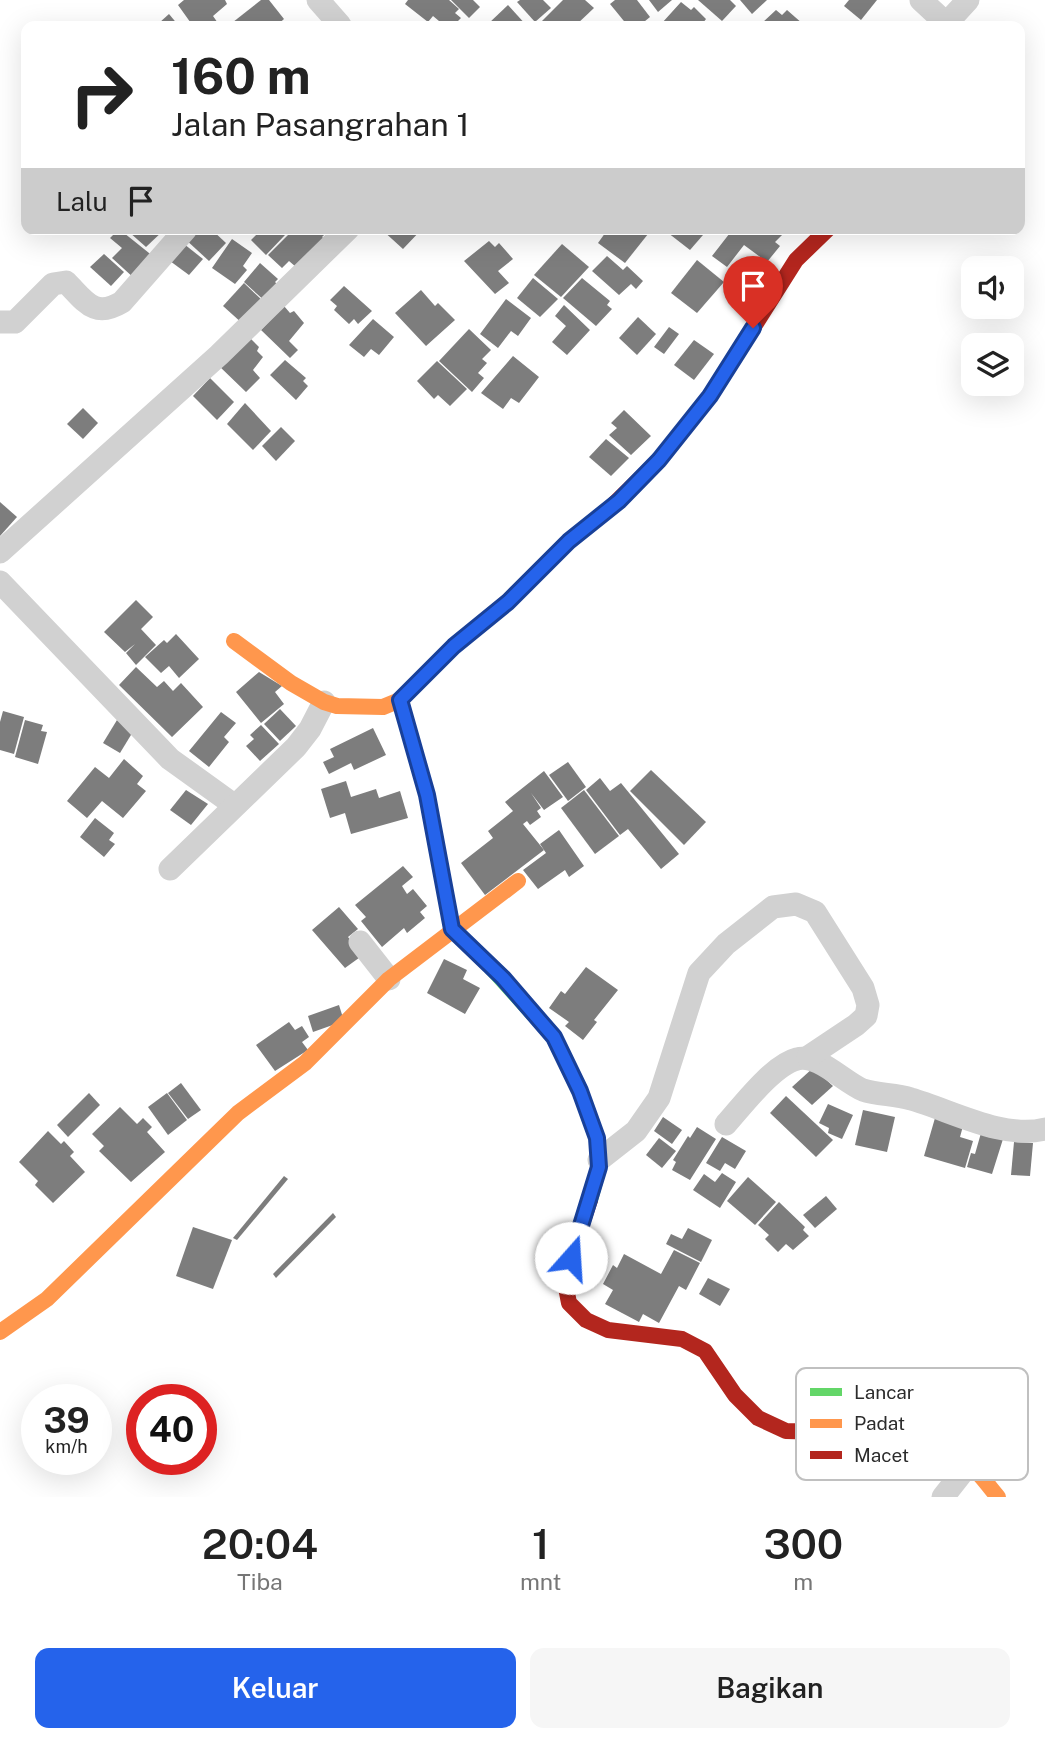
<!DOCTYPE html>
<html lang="id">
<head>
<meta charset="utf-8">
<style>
  :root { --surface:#fff; --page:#f6f6f6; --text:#222; --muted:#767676; --accent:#2563eb }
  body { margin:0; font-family:"Public Sans",sans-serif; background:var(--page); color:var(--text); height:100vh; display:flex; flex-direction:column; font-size:26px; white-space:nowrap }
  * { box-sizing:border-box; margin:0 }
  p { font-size:23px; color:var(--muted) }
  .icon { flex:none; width:38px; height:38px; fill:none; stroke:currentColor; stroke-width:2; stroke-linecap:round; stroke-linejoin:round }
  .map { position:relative; height:1497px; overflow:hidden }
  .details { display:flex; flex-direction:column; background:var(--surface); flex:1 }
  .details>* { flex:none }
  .banner { position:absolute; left:21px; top:21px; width:1004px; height:214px; border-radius:14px; box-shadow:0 7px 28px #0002; background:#fff; color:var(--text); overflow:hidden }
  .tools { position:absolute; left:961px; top:256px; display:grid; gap:14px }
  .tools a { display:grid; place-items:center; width:63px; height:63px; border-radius:14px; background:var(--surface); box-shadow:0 7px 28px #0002; font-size:35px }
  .speed { position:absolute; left:21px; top:1384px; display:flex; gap:14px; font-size:35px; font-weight:700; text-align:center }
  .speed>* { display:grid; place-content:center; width:91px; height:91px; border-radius:50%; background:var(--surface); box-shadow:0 7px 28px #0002; line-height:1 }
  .speed small { font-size:18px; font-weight:400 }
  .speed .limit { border:10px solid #d22; background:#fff; color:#111 }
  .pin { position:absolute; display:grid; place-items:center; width:60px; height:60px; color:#fff; margin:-72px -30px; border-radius:50% 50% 50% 0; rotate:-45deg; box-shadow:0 0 7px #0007 }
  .pin .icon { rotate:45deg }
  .me { position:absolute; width:77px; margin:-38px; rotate:19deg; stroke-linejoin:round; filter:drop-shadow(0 0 5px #0008) }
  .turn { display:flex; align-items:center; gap:24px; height:147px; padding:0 35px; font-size:32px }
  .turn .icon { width:91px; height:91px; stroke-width:2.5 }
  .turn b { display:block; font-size:49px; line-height:60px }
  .then { display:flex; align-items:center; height:66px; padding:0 35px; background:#0003; gap:14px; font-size:26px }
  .eta { display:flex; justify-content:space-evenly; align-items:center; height:119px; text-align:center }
  .eta b { font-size:42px; font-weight:600; line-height:49px }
  .cta { display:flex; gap:14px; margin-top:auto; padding:14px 35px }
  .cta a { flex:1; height:80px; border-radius:14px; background:var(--accent); color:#fff; font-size:28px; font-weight:600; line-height:80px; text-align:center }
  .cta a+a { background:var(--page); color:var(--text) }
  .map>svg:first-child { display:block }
  .building { fill:#7d7d7d }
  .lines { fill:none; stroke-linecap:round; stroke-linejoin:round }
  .street { stroke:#d1d1d1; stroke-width:23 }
  .fast { stroke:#63d668; stroke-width:16 }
  .slow { stroke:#ff974d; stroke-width:16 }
  .jam { stroke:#b3261e; stroke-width:16 }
  .route-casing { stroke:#184099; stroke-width:18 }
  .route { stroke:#2563eb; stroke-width:12 }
  .key { fill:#fff; stroke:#c0c0c0; stroke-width:2 }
  .key-label { font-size:19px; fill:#2c2c2c }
</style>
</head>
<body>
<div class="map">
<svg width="1045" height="1497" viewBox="0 0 1045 1497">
  <rect width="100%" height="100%" fill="#fff"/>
  <g class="building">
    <path d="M184,0H225L227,4L213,16L220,26H193L178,5Z"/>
    <path d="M261,0H269L284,19L276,26H228Z"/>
    <path d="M408,0H449L459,9L455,13L461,18L453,26L448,23L445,26L433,16L428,22L405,4Z"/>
    <path d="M451,0H473L480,7L469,18Z"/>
    <path d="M520,0H543L551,8L535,22L517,2Z"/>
    <path d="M563,0H585L594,8L575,26H537Z"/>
    <path d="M615,0H637L650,17L639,26H628L610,4Z"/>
    <path d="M649,0H672L658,12Z"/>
    <path d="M698,0H730L736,6L722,21Z"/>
    <path d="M740,0H767L752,14Z"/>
    <path d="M849,0H877L861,20L844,6Z"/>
    <path d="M681,2L691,10L694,7L706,19L703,23L706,26H665L662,23Z"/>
    <path d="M508,5L527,26H490L488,24Z"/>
    <path d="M776,10L782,15L787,10L803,24L800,26H765L762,23Z"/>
    <path d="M169,14L179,26H162L159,23Z"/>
    <path d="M119,229L154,257L135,279L112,258L122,248L110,238Z"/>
    <path d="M132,229H165L146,247L129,232Z"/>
    <path d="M192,229H211L226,243L209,261L184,238Z"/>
    <path d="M253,229H278L285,235L266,255L251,240L257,234Z"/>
    <path d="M281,229H327L328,231L322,237L328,242L296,267L289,261L282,268L268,255L288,235Z"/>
    <path d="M370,229H422L403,249L381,229L376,235Z"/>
    <path d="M608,229H652L625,263L598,243Z"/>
    <path d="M663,229H696L703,235L690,250Z"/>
    <path d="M733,229H784L786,231L775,242L780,246L767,262L744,245L727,267L712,256Z"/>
    <path d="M232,239L252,253L243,266L247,270L235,284L212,268Z"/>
    <path d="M489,241L495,247L499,243L513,259L498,271L509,283L495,294L464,261Z"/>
    <path d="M184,244L203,259L189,275L170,261Z"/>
    <path d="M562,244L589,267L561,297L534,275Z"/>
    <path d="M104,254L124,272L111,286L90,267Z"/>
    <path d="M607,256L623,270L627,266L643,281L636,289L631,284L619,295L592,271Z"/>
    <path d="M697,260L724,282L697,313L671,293Z"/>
    <path d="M260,263L278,279L275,282L281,288L267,303L244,282Z"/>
    <path d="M533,278L558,299L540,317L517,298Z"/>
    <path d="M582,278L610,301L607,305L612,309L596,326L563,298Z"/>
    <path d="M244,283L264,302L243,324L223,306Z"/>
    <path d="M344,286L372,311L358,324L354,319L349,324L334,310L337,306L330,300Z"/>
    <path d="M421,290L435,306L438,303L455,320L426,346L395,313Z"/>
    <path d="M506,299L531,318L518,336L511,331L498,348L480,334Z"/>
    <path d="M564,305L590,330L567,355L552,342L566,326L555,316Z"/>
    <path d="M284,306L290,313L294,311L304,323L289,341L298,350L290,358L261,330Z"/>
    <path d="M638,317L656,334L637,355L619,338Z"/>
    <path d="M373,319L394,337L379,355L371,349L364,357L349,345Z"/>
    <path d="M669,327L679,334L664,354L654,347Z"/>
    <path d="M469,329L491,350L482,359L487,363L478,373L484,378L472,392L439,361Z"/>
    <path d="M248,336L259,347L257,351L263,357L253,370L260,378L246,392L218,365Z"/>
    <path d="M694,340L714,354L694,380L674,365Z"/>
    <path d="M513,356L539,377L519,403L511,398L503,409L481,393Z"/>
    <path d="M285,360L306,378L303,381L308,386L296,400L270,375Z"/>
    <path d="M437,361L467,389L450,406L438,395L434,399L417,381Z"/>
    <path d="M210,378L234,402L217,420L193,396Z"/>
    <path d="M245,403L271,431L253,450L227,424Z"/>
    <path d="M83,408L98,423L83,439L67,424Z"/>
    <path d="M624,410L651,436L631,455L609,435L617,428L611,423Z"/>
    <path d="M281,427L295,441L276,461L262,446Z"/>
    <path d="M606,439L629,458L611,476L589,457Z"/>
    <path d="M0,502L17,517L0,536Z"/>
    <path d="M136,600L153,617L141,629L156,645L136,665L126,653L135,644L125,652L104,632Z"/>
    <path d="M176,634L199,659L179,678L169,666L161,673L145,657L164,640L167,643Z"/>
    <path d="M136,667L157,687L164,681L173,691L181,683L203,707L172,737L119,685Z"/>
    <path d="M259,672L282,686L275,692L284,704L261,723L236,692Z"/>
    <path d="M280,709L296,726L280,741L264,724Z"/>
    <path d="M3,711L24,717L14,754L0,750V722Z"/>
    <path d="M221,712L236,723L224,737L229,742L209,767L189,751Z"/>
    <path d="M25,720L43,725L41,731L47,732L38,764L15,757Z"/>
    <path d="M117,720L134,730L120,753L103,743Z"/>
    <path d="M261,725L279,744L260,761L246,746L254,739L250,735Z"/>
    <path d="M373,728L386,755L354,770L351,763L329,774L323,762L334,757L330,749Z"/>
    <path d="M124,759L143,776L137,784L146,791L123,818L102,801L87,818L67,801L95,767L109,778Z"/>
    <path d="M568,762L586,787L568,801L549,775Z"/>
    <path d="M651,770L706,822L684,845L630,791Z"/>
    <path d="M544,771L563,797L544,810L531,793L541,808L537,811L541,817L530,825L527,821L523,824L544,850L485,895L461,863L493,838L488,831L513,811L505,802Z"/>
    <path d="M600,778L610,791L621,783L679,854L661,869L628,829L620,835L586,790Z"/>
    <path d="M346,781L351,797L376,789L379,798L400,791L408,818L351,834L345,813L330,818L321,789Z"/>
    <path d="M186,790L208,804L191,825L170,810Z"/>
    <path d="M584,790L619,836L595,854L561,808Z"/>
    <path d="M95,818L114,833L109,840L115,844L104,857L80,837Z"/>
    <path d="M559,830L584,866L569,877L565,870L538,889L523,870L546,853L540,844Z"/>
    <path d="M403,866L413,877L402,886L407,894L413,889L427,906L420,912L425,918L407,933L404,928L382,947L361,921L366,917L355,905Z"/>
    <path d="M339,907L358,929L348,937L363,955L345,968L312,930Z"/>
    <path d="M444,959L467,970L463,979L480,988L465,1014L427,993Z"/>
    <path d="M586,967L618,990L594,1020L597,1022L583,1040L565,1026L569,1022L549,1008L561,991L565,994Z"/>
    <path d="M339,1005L344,1021L313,1032L308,1016Z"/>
    <path d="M289,1022L295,1030L302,1026L309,1037L302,1042L308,1050L275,1071L256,1045Z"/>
    <path d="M813,1068L833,1086L812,1105L792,1087Z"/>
    <path d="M181,1083L201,1110L188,1119L168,1093Z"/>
    <path d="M89,1093L100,1105L68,1137L57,1125Z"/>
    <path d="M167,1093L187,1120L168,1135L148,1107Z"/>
    <path d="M786,1096L833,1140L816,1157L770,1113Z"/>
    <path d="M828,1104L853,1115L842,1139L828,1133L829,1128L819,1123Z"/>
    <path d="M120,1107L137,1124L143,1118L152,1127L147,1132L165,1152L131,1182L99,1151L104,1146L92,1134Z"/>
    <path d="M863,1110L895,1117L887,1152L855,1145Z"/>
    <path d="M663,1117L682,1130L672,1144L654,1131Z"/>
    <path d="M935,1118L963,1126L960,1137L973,1141L965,1168L924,1156Z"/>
    <path d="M697,1127L716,1139L690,1180L672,1170L676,1162L673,1160L688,1136L690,1138Z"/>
    <path d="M48,1131L61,1144L64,1141L74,1152L70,1156L85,1172L53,1203L35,1185L38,1181L19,1162Z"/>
    <path d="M981,1133L1003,1139L992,1174L967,1167L971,1153L975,1154Z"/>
    <path d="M722,1137L746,1151L735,1169L725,1163L720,1171L706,1163Z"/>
    <path d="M659,1138L676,1151L662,1168L646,1155Z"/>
    <path d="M1014,1142L1033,1143L1030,1176L1011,1175Z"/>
    <path d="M722,1173L736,1182L720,1208L693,1190L704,1174L715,1182Z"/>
    <path d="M284,1176L288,1179L237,1240L233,1238Z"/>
    <path d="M748,1177L776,1202L755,1225L727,1201Z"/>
    <path d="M826,1196L837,1209L815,1228L803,1215Z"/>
    <path d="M779,1202L805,1227L803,1230L809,1236L793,1250L786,1244L778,1252L765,1239L769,1235L758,1225Z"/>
    <path d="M333,1213L336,1217L276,1278L273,1274Z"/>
    <path d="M193,1227L232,1240L213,1289L176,1276Z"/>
    <path d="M688,1228L712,1240L701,1262L666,1244L671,1234L682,1239Z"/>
    <path d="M674,1250L700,1263L686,1290L679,1286L659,1323L643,1314L639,1322L605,1304L613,1290L603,1284L613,1265L617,1268L624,1254L661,1274Z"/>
    <path d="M708,1278L730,1289L720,1306L699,1294Z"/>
  </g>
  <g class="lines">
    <g class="street">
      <path d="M318,0L340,25"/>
      <path d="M921,0L949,26"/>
      <path d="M946,24L968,0"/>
      <path d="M0,322H15L53,284L66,282C85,301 94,319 122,302L186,229"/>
      <path d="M0,552L219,355L348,229"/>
      <path d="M0,582L170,759L234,805"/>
      <path d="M170,869L296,747L310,729L324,702"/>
      <path d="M360,942L389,979"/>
      <path d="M726,1124C743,1105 773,1065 797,1059C817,1053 844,1082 863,1090C878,1095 895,1094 911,1099C950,1110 1004,1140 1045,1129"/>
      <path d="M599,1160L636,1131L659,1098L699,973L726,944L773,907L796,904L815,912L863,988L868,1005L866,1016L856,1025L808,1057"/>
      <path d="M943,1497L969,1464"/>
    </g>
    <path class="fast" d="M488,964L554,1037L580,1091L597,1138L599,1167L590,1200"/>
    <g class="slow">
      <path d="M234,641L291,683L324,702L337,706L383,707L400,700L454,646L507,602L569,541L609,509"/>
      <path d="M0,1332L47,1299L238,1113L305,1063L389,979L518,881"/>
      <path d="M867,1433C902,1434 941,1441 969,1464C980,1473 989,1487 998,1497"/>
    </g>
    <g class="jam">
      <path d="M609,509L659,460L710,396L796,260L828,229"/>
      <path d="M400,700L427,795L452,929L488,964"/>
      <path d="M590,1200L564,1277L569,1303L586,1320L608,1330L682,1339L705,1351L735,1395L758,1418L786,1431L867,1433"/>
    </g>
  </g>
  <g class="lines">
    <defs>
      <path id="route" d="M571,1258L599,1167L597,1138L580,1091L554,1037L503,978L452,929L427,795L400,700L454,646L508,602L569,541L619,501L659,460L710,396L753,328"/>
    </defs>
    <use href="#route" class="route-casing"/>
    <use href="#route" class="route"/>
  </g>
  <rect x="796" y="1368" width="232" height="112" rx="10" class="key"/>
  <rect x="810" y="1388" width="32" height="8" fill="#63d668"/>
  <rect x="810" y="1419" width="32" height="9" fill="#ff974d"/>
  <rect x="810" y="1451" width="32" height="8" fill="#b3261e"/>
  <g class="key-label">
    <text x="854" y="1399">Lancar</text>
    <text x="854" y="1430">Padat</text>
    <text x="854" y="1462">Macet</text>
  </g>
</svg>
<div class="tools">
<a><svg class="icon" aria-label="sound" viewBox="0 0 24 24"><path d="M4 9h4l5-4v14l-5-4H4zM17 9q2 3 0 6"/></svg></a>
<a><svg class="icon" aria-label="layers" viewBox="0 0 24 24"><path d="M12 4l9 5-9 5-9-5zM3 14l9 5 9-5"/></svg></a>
</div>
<div class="speed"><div>39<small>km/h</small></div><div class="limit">40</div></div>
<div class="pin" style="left:753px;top:328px;background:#d93025"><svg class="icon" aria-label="arrive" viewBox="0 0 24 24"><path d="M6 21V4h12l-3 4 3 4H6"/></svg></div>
<svg class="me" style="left:571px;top:1258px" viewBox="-20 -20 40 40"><circle r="19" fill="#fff"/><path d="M0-13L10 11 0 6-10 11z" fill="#2563eb"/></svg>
<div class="banner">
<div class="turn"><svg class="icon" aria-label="right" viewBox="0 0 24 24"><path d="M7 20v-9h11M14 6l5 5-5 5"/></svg><div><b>160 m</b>Jalan Pasangrahan 1</div></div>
<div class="then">Lalu<svg class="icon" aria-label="arrive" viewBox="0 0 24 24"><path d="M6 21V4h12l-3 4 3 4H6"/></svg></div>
</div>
</div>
<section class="details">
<div class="eta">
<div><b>20:04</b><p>Tiba</p></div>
<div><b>1</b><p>mnt</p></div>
<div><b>300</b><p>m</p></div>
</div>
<div class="cta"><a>Keluar</a><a>Bagikan</a></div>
</section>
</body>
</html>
